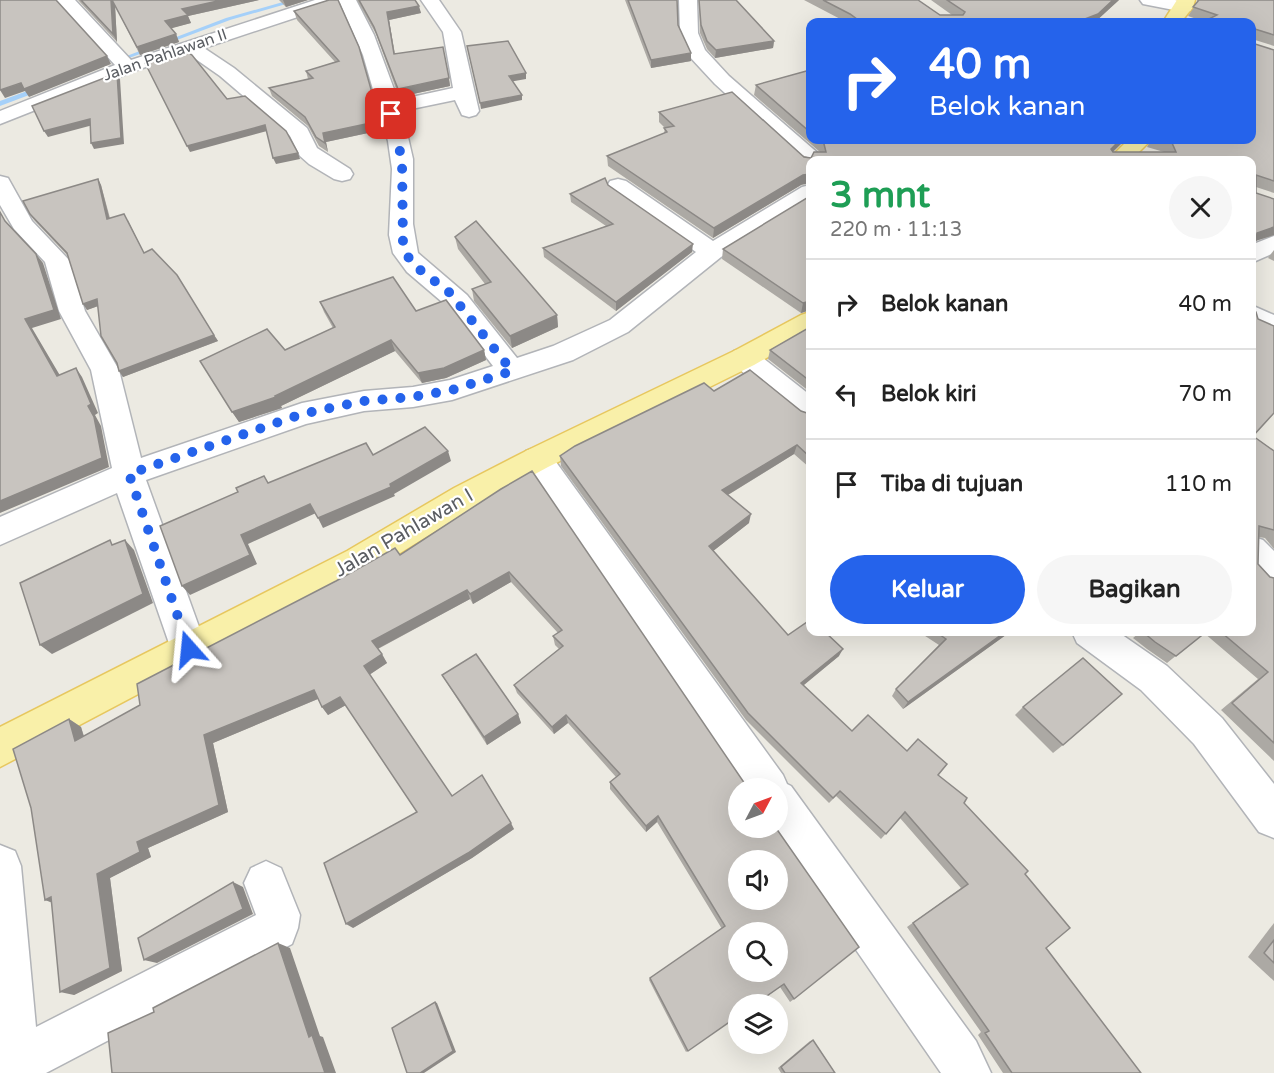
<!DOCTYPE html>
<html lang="id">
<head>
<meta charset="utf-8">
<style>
  :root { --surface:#fff; --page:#f6f6f6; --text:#222; --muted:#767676; --line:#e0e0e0; --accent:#2563eb }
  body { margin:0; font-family:"Varela Round",sans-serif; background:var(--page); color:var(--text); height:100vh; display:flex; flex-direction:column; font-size:22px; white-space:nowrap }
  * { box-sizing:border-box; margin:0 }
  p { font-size:20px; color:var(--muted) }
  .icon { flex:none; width:33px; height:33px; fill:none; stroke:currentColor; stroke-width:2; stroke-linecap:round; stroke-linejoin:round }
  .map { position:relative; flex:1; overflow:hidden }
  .panel { position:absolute; left:806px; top:156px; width:450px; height:480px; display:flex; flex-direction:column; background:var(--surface); border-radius:12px; box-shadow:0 6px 24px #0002 }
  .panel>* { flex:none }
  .banner { position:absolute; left:806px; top:18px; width:450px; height:126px; border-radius:12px; box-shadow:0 6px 24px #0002; background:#2563eb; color:#fff; overflow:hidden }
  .needle { width:39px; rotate:49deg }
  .buttons { position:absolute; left:728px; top:778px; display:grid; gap:12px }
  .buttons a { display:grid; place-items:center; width:60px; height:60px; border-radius:50%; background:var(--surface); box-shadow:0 6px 24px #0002; font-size:30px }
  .pin { position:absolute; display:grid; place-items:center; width:51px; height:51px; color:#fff; margin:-26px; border-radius:12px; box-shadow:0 3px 9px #0006 }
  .me { position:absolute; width:66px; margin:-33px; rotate:342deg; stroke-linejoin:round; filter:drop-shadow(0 0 4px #0008) }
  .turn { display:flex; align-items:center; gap:21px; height:126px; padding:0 24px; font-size:27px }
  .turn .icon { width:78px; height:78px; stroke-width:2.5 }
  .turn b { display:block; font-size:42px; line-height:51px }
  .round { display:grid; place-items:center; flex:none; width:63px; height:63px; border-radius:32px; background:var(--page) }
  .summary { display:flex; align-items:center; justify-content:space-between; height:102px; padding:0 24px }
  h1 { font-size:36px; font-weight:700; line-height:45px; color:#1e9e55 }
  .button { display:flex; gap:12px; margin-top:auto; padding:12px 24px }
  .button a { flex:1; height:69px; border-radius:36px; background:var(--accent); color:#fff; font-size:24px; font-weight:700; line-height:69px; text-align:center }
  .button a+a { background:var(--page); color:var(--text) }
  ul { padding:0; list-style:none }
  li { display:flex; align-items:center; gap:18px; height:90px; padding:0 24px; border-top:2px solid var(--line) }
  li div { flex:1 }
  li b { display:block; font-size:22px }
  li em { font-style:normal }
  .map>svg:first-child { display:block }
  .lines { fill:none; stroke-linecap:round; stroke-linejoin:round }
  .stream { fill:#a5d0f9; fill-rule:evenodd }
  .minor-casing { stroke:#b2b4b8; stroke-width:3 }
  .major-casing { stroke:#e7c75f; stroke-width:3 }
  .minor { fill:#fff; fill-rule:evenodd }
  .major { fill:#f9f0a9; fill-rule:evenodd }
  .wall { fill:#aca9a4 }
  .shaded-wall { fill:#8c8986 }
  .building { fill:#c8c4bf; stroke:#8c8986; stroke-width:1.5; fill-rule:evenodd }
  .route { stroke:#2563eb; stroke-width:10; stroke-dasharray:0 18 }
  .labels { text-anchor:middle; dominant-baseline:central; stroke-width:4.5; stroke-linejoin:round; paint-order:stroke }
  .far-street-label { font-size:16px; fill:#5a5d62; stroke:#fff }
  .street-label { font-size:20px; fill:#5a5d62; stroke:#fff }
</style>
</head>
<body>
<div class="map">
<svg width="1274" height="1073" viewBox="0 0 1274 1073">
  <rect width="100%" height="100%" fill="#eceae2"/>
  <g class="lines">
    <g class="stream">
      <path d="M290,0H300L230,20L116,63L111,62L226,18Z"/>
      <path d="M38,87L45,89L0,106V101Z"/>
    </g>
    <defs>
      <g id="minor">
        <path d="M56,0H75L131,60L315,0H356L374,35L398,100L453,88L443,32L421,0H439L461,32L479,111L476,115L469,117L462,115L455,100L402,111L413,159V224L418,253L467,295L517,358L553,346L610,320L696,252L610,191L607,186L610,181L618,179L626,181L713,241L802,187L810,185V202L721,257L628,332L573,360L452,400L413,407L364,411L306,424L146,480L207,649L202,661L189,665L176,661L171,649L117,493L0,545V517L112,468L91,370L59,311L45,262L14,229L0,205V176L8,178L32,221L69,260L85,311L119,370L141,458L302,403L364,391L413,387L450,380L493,366L448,307L407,272L393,253L389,235L392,169L388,141L363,55L340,3L204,48L234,68L307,128L317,148L350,169L353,174L350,179L342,181L334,179L309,164L300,156L290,136L220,76L187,53L134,71L0,124V111L115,65Z"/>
        <path d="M679,0H697L698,33L705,50L729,76L820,155L823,160H810V166L804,165L715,84L689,56L680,33Z"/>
        <path d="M1140,0H1175L1190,3L1193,7L1190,11L1184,12L1143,4Z"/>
        <path d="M1274,236V253L1251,263V245Z"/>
        <path d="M1251,305L1274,315V336L1251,326Z"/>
        <path d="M744,348L754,351L810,395V422L800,419L734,365L730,358L734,351Z"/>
        <path d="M537,447L548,451L783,775L787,784L791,786L976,1041L991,1073H941L772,828H777V789H745L526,467L522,459L526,451Z"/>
        <path d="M1251,536L1263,540L1274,551V587L1262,583L1251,572Z"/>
        <path d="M1072,632H1118L1167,666L1222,718L1274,784V838L1259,832L1194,744L1141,690L1077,643Z"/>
        <path d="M0,845L15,851L21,866L36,1027L256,915L244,883L251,868L266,861L281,868L300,915L298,928L292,944L46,1073H0Z"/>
      </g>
      <g id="major">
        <path d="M1177,0H1195L1193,7L1181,22H1163Z"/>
        <path d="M1128,140H1151L1131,160H1108Z"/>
        <path d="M810,312V333L754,365L548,467L476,506L371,571L0,767V727L347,551L454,488L526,451L734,351L801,315Z"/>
      </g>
    </defs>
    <use href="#minor" class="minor-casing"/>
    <use href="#major" class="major-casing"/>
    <use href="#minor" class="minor"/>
    <use href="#major" class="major"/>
  </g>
  <g class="wall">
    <path d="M78,0H259L188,16L191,23L171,28L176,34L179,42L140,55L115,5L117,42Z"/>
    <path d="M279,0H308L286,7Z"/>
    <path d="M329,0L382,130L326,142L328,152L319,146L308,126L272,96L269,88L308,79L306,71L335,62L297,20L294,11Z"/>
    <path d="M357,0H415L421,13L389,20L395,54L443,47L450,86L399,97L376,34Z"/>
    <path d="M625,0H677L678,25L691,53V61L651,68Z"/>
    <path d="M699,0H736L774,41L773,48L715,58L707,49L700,33Z"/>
    <path d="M804,0H918L940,15H952L931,0H1119L1095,22H846Z"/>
    <path d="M1197,0H1274V46L1255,40V44L1274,50V193L1256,187V193L1274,199V235L1255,241L1251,247V160H810L801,185L713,238L608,166L607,156L664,133L665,128L659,122V112L811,158L820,152L754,95L756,85L810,70V140H1125L1113,152H1164L1147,147L1151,140H1251V22H1205L1188,16L1197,3Z"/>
    <path d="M98,179L101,185L110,218L128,220L144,253L214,335L218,341L123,377L119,371L98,306L87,310L68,256L34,220L30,214Z"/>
    <path d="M608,185L692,252L616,311L544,257L543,248L606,226L571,202L570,194Z"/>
    <path d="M810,196V310L801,313L722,259L723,249Z"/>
    <path d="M455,237L557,315L558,327L512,348L474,301L472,289L485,284L458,249Z"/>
    <path d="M1274,250V261L1268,258Z"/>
    <path d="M320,302L416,311L484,350L486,360L446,378L422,383L395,351L281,406L282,408L239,422L200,361L285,350L333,328L324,312Z"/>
    <path d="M810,327V392L768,359L770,350Z"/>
    <path d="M714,391L810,414V468L794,454L728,495L749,523L713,551L788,635L839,656L803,685L852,731L907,751L938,775L964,803L1025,874L1046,948L1141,1073H1003L978,1035L981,1032L907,927L961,888L900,818L881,839L836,796L829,803L746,720L561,466L560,456Z"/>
    <path d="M1253,436L1274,451V549L1265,538L1259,537L1258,564L1270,577L1274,578V761L1221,710L1258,679L1204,633L1167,663L1147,649L1133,638L1140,632H1251Z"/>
    <path d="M501,489L794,999L790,1002L780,987L686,1052L649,980L650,978L722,929L657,822L646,832L610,789V782L616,777L568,723L554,734L517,693L514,685L559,649L555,645L553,636L558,633L511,582L473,604L470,599L378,649L387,663L369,675L452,796L514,829L472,858L353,928L417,812L346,705L328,715L322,707L318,699L213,743L228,812L148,848L151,857L110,878L122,971L74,995L52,902L45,900L69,719L81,727L84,736L140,705L400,555Z"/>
    <path d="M919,632H1010L903,709L892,696L896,689L939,645Z"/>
    <path d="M442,675L518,714L521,723L487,745L447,683Z"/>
    <path d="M1023,707L1063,745L1053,753L1015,715Z"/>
    <path d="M1274,923V981L1248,957Z"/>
    <path d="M813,1040L835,1073H781L778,1068L810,1041Z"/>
  </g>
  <g class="shaded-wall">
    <path d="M111,0H112L115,5L117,42L113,34Z"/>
    <path d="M222,0H259L188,16L191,23L169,29L165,21L182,9Z"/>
    <path d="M283,0H308L286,7Z"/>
    <path d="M1113,0H1119L1095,22H1077Z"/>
    <path d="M419,6L421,13L389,20L396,62L387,12Z"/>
    <path d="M176,34L179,42L140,55L137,47Z"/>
    <path d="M774,41L773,48L715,58L716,50Z"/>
    <path d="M691,53V61L651,68V60Z"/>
    <path d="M107,56L111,64L29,97L25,91L5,98L0,90Z"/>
    <path d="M117,73L120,79L124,144L94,149L91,143Z"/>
    <path d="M526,73V79L509,82V76Z"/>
    <path d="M449,78L450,86L399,97L398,89Z"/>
    <path d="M522,95V100L481,109L480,103Z"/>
    <path d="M90,119L93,125L48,137L44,131Z"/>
    <path d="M380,121L382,130L326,142L328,152L325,143L323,133Z"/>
    <path d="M265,125L267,131L190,152L187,146Z"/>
    <path d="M1120,140H1125L1106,158L1111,149Z"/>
    <path d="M298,153L300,159L276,164L273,158Z"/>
    <path d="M810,174V183L801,185L713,238L714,228L803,175Z"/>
    <path d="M98,179L101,185L111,225L107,219Z"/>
    <path d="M1274,227V235L1255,241L1257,233Z"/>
    <path d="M693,244L692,252L616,311V302Z"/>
    <path d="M36,254L43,263L61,319L32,328L65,384L57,376L25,319Z"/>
    <path d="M97,299L101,305L87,310L83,304Z"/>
    <path d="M810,301V310L801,313L803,303Z"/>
    <path d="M557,315L558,327L512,348L510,336Z"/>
    <path d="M214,335L218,341L123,377L119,371Z"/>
    <path d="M391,340L395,351L281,406L282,408L239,422L232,412L275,396Z"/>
    <path d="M484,350L486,360L446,378L422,383L418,373Z"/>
    <path d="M76,368L82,377L98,413L95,415L101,426L109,467L0,513V501L88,406Z"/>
    <path d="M797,445L794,454L721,499L722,490Z"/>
    <path d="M448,451L451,461L394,494L395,496L323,528L318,518L390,484Z"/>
    <path d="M310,504L316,513L248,544L257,564L190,595L182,586L241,535Z"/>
    <path d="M751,514L749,523L708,555L709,546Z"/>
    <path d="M125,540L134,550L153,603L52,654L40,645Z"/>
    <path d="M509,572L511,582L473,604L470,594Z"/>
    <path d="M467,590L470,599L377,649L372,641Z"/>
    <path d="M1005,632H1010L903,709L908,702Z"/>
    <path d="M843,649L839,656L798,690L801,683Z"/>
    <path d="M382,654L387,663L369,675L364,666Z"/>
    <path d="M314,690L320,698L213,743L228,812L148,848L151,857L110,878L122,971L74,995L60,992L97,874L137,842L204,735Z"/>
    <path d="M340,697L346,705L328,715L322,707Z"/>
    <path d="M518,714L521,723L487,745L484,737Z"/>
    <path d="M566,715L568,723L554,734L552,727Z"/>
    <path d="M69,719L81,727L87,748L75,741Z"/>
    <path d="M658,816L657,822L646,832V826Z"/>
    <path d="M511,823L514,829L472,858L353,928L346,924Z"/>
    <path d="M233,882L243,887L253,914L157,963L144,960Z"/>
    <path d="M51,897L58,905L45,900Z"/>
    <path d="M278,943L290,948L320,1036L323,1037L336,1073H325L309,1037Z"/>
    <path d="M435,1002L437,1003L456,1052L424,1073H420Z"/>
  </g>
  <g class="building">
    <path d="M0,0H56L107,56L24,89L21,83L0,90Z"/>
    <path d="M81,0H111L113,34Z"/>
    <path d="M112,0H222L182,9L188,15L165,21L176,34L137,47Z"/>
    <path d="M329,0H338L359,47L380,121L323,133L325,143L316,137L305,117L269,88L313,78L306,71L339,61L294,11Z"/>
    <path d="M359,0H415L419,6L387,12L394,54L443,47L449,78L398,89L374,27Z"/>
    <path d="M628,0H677L678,25L691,53L651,60Z"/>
    <path d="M699,0H736L774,41L716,50L707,41L701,25Z"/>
    <path d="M823,0H918L940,15H963L965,12L947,0H1113L1098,14L1077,22H861L850,14Z"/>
    <path d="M1199,0H1274V35L1255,29V44L1274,50V181L1256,175V193L1274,199V227L1257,233L1256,240L1251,238V160H810V174L803,175L714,228L607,156L667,132L664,128L674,126L659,112L732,92L804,157L811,158L814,152H826L824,144L819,140H1120L1111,149L1113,152H1176L1172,143L1161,140H1251V22H1203L1217,15L1193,7Z"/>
    <path d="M508,41L526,73L509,76L522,95L480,103L467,46Z"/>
    <path d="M184,50L192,55L227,99L245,96L286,131L298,153L273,158L265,125L187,146L145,63Z"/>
    <path d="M810,70V132L756,85Z"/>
    <path d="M117,73L121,138L91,143L90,119L44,131L32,106Z"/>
    <path d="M605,178L608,185L693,244L616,302L543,248L613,224L570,194Z"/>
    <path d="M98,179L107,219L124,214L144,253L152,249L177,275L214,335L119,371L117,363L101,336L97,299L83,304L67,253L30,214L23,201Z"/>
    <path d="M810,196V301L803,303L723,249Z"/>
    <path d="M0,212L5,221L36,254L54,310L25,319L57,376L76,368L91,404L88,406L94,417L102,458L0,501Z"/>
    <path d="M476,221L557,315L510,336L472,289L491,282L455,237Z"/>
    <path d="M393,277L416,311L446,300L484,350L444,368L418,373L391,340L275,396L276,397L232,412L200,361L267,329L285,350L335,327L320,302Z"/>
    <path d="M1251,309L1256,312L1258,319L1274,326V413L1253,436L1274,451V530L1259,526L1258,564L1270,577L1274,578V743L1232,703L1268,672L1221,632H1251Z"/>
    <path d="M810,327V381L770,350Z"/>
    <path d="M750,370L801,411L810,414V457L797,445L722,490L751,514L709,546L788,635L810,620V632H825L843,649L801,683L852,731L868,715L907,751L918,739L947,764L938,775L967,798L964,803L1028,871L1025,874L1070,928L1046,948L1141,1073H1012L985,1033L989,1031L913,923L968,884L905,812L886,834L840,791L833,798L748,713L560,456L575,446L704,383L714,391Z"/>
    <path d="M425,427L448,451L390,484L391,487L318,518L310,504L241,535L250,555L182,586L160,526L238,492L236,488L264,476L268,483L366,443L373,455Z"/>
    <path d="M532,471L745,784L751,785L754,789H738V828H776L859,947L794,999L784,984L754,1005H738V1016L688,1051L650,978L725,926L658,816L646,826L610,782L620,774L566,715L552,727L514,685L563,646L553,636L562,630L509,572L470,594L467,590L372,641L382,654L364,666L452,796L482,775L511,823L468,853L346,924L324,863L417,812L340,697L322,707L314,690L204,735L219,805L137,842L140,852L97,874L110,968L60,992L51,897L45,900L31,808L13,749L69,719L75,741L140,705L137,684L336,581L395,548L400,555L501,489ZM738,861H777V900H738ZM738,933H777V972H738Z"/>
    <path d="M110,540L112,545L125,540L143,594L40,645L20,583Z"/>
    <path d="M936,632H1005L908,702L896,689L946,639Z"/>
    <path d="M1143,632H1206L1176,656L1155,642Z"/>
    <path d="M476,654L518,714L484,737L442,675Z"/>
    <path d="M1083,658L1122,694L1063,745L1023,707Z"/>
    <path d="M233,882L243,909L144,960L138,938Z"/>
    <path d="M1274,940V963L1264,953Z"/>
    <path d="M278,943L309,1037L312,1035L325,1073H112L108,1033L154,1012L153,1008Z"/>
    <path d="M435,1002L453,1051L420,1073H407L392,1028Z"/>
    <path d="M813,1040L835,1073H785L781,1067Z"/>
  </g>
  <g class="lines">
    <path class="route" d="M189,649L129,474L302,414L364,401L413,397L452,390L512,371L450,293L411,263L403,245L402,160L391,114"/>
  </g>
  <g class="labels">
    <g class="far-street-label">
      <text transform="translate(165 55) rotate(-19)">Jalan Pahlawan II</text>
    </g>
    <g class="street-label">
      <text transform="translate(404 533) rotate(-30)">Jalan Pahlawan I</text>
    </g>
  </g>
</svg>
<div class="buttons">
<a><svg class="needle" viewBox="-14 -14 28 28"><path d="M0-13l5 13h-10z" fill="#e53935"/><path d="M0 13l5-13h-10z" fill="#767676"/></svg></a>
<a><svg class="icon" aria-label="sound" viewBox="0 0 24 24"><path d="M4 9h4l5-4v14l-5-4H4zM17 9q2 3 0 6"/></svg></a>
<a><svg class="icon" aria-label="search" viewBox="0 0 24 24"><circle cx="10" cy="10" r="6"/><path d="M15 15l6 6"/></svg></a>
<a><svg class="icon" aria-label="layers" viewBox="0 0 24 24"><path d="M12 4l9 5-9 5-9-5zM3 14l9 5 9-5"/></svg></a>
</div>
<div class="pin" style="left:391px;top:114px;background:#d93025"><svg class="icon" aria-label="arrive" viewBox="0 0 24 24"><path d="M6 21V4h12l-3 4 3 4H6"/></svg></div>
<svg class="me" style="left:189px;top:649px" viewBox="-20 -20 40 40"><path d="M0-17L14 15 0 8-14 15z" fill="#2563eb" stroke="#fff" stroke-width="4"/></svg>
<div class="banner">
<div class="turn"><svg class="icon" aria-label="right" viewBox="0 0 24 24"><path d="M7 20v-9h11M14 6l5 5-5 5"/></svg><div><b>40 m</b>Belok kanan</div></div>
</div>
<section class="panel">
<div class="summary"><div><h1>3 mnt</h1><p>220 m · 11:13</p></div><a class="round"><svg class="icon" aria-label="close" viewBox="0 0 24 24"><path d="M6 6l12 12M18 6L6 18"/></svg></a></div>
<ul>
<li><svg class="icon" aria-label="right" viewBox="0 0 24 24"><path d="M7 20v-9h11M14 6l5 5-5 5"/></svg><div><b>Belok kanan</b></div><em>40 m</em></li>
<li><svg class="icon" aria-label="left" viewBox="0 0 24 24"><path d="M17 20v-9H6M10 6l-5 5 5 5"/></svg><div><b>Belok kiri</b></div><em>70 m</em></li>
<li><svg class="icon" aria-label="arrive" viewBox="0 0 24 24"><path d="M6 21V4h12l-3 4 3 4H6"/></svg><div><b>Tiba di tujuan</b></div><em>110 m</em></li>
</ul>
<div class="button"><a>Keluar</a><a>Bagikan</a></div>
</section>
</div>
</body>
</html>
